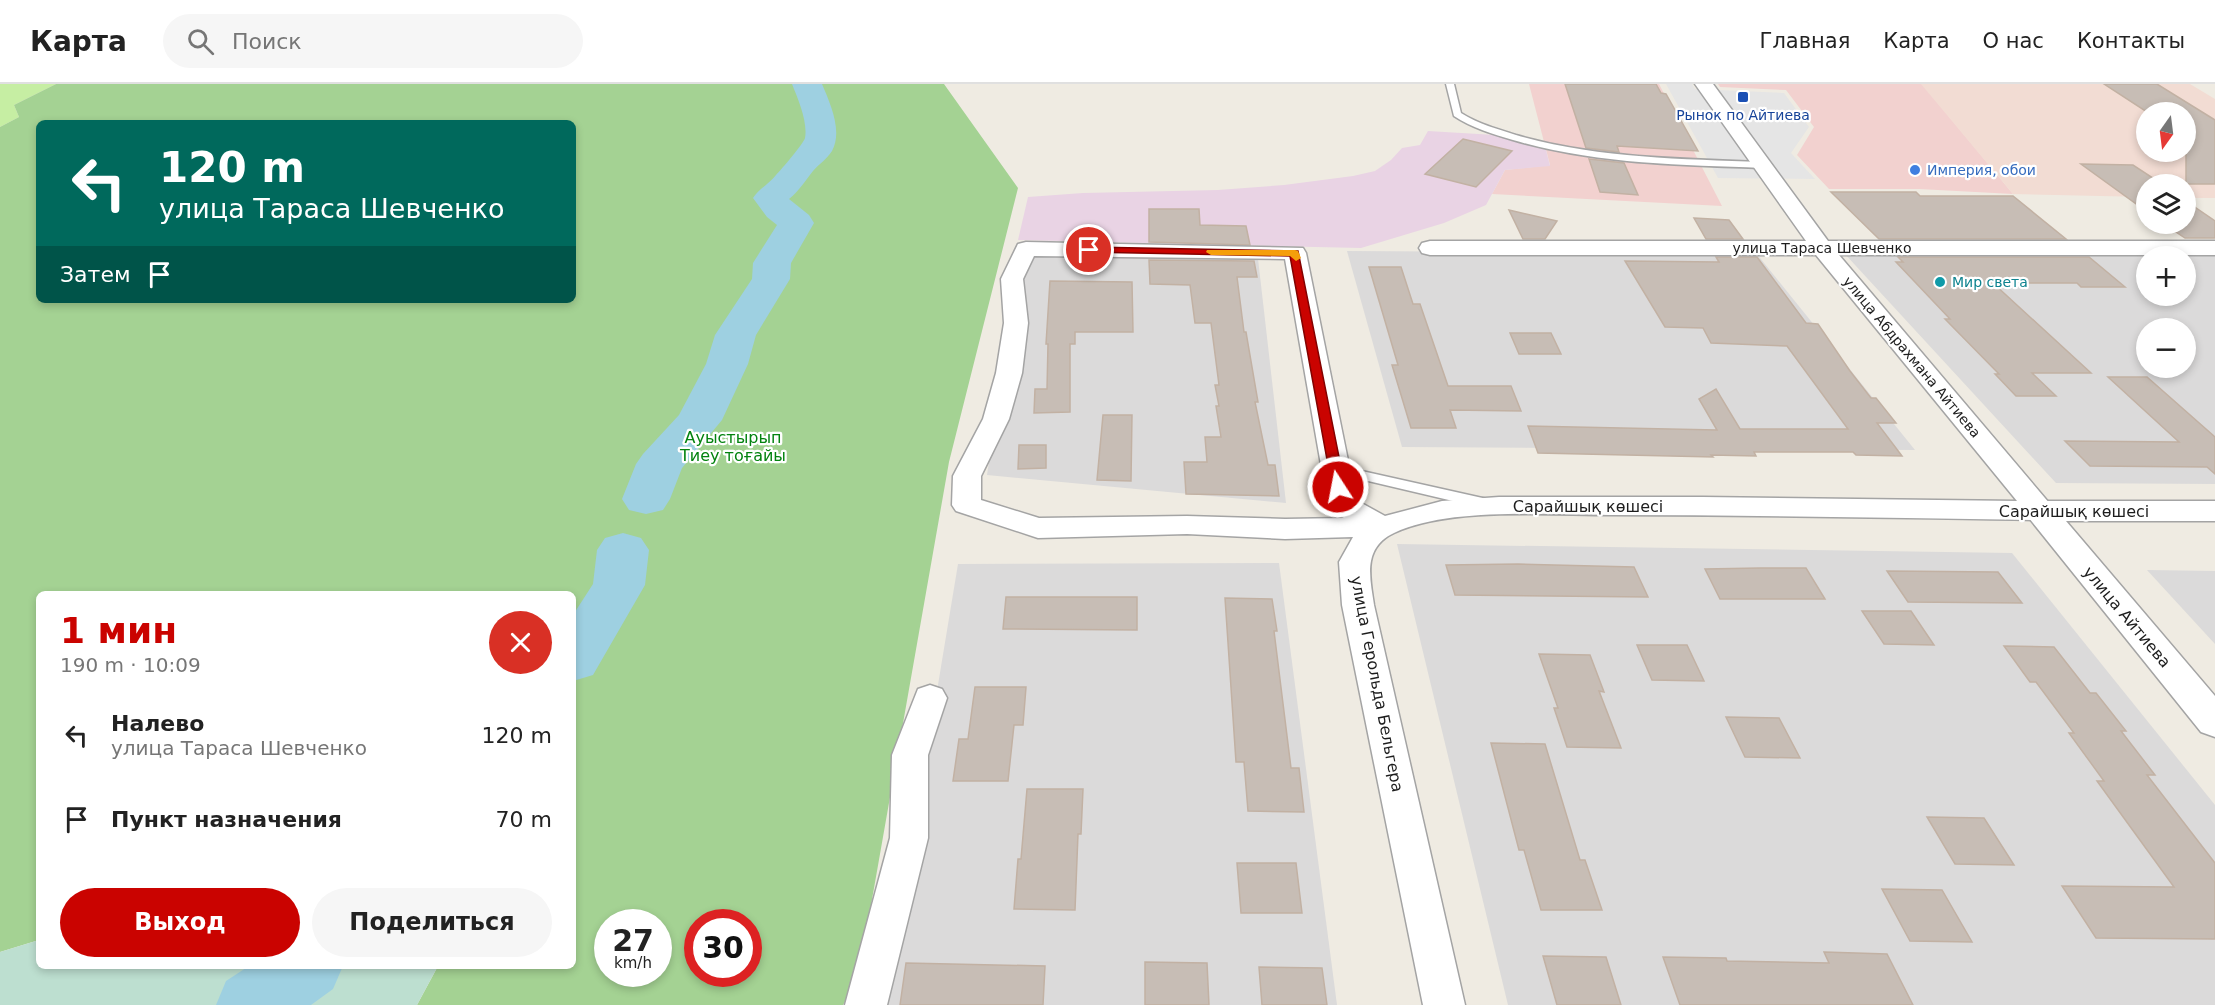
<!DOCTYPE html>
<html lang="ru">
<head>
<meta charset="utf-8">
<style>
  :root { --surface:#fff; --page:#f6f6f6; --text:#222; --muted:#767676; --line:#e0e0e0; --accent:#ca0300 }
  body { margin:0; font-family:"DejaVu Sans",sans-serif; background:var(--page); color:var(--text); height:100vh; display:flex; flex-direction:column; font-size:22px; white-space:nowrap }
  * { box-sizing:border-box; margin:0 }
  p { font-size:20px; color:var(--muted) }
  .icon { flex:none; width:33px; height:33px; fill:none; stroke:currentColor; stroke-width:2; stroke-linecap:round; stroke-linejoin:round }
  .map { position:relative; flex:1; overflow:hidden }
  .details { position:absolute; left:36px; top:507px; width:540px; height:378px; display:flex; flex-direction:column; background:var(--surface); border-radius:9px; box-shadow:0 3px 9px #0003 }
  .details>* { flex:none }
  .guide { position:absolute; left:36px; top:36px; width:540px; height:183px; border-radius:9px; box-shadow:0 3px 9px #0003; background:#00695c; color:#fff; overflow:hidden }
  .needle { width:39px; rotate:194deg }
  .fabs { position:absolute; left:2136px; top:18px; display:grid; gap:12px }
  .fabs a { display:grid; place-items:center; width:60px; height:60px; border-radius:50%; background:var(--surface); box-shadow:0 3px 9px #0003; font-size:30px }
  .speed { position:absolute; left:594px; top:825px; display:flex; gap:12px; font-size:30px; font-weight:700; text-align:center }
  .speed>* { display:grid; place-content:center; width:78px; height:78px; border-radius:50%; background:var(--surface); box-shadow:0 3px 9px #0003; line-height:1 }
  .speed small { font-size:15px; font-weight:400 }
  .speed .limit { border:9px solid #d22; background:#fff; color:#111 }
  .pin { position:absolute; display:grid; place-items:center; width:51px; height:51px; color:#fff; margin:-26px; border:3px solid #fff; border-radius:50%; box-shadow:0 2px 6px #0007 }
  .me { position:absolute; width:66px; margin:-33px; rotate:349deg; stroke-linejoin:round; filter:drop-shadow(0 0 4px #0008) }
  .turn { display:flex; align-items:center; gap:21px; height:126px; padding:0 24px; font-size:27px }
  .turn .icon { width:78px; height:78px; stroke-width:2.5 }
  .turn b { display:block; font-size:42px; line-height:51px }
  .then { display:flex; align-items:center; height:57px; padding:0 24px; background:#0003; gap:12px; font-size:22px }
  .round { display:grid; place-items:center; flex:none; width:63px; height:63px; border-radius:32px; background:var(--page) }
  .headline { display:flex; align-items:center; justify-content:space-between; height:102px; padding:0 24px }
  h1 { font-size:36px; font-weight:600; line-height:45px; color:var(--accent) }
  .primary-button { display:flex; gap:12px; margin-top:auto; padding:12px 24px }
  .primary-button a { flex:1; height:69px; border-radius:36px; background:var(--accent); color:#fff; font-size:24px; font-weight:600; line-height:69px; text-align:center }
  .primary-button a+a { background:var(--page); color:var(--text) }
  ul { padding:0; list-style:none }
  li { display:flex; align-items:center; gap:18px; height:84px; padding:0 24px }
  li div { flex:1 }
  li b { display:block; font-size:22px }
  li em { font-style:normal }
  header { display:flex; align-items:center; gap:36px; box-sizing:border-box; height:84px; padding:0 30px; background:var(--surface); border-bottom:2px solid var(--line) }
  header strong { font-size:28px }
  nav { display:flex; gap:33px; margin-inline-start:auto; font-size:21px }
  .search { width:420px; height:54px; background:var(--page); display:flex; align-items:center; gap:15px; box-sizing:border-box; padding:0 21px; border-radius:33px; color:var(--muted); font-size:22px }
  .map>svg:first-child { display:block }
  .residential { fill:#dbdada; fill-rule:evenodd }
  .commercial { fill:#f2d1cf }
  .industrial { fill:#e9d3e4 }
  .military { fill:#f2dcd3; fill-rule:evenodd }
  .grass { fill:#c6eea3 }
  .forest { fill:#a4d293; fill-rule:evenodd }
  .wetland { fill:#bddfd0 }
  .parking { fill:#e5e5e5 }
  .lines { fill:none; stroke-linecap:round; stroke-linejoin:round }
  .river { fill:#9ed0e1; fill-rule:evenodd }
  .building { fill:#c7bdb5; stroke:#c2b1a3; stroke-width:1.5 }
  .service-casing { stroke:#a4a4a4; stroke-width:3 }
  .minor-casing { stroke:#a4a4a4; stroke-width:3 }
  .tertiary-casing { stroke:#a4a4a4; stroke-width:3 }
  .service { fill:#fff; fill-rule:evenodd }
  .minor { fill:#fff; fill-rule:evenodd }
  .tertiary { fill:#fff; fill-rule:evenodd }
  .route { fill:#ca0300; stroke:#830200; stroke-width:1.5 }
  .slow { fill:#f59e0b }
  .transit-dot { fill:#1a4fb4; stroke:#fff; stroke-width:2 }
  .shop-dot { fill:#3f7fe0; stroke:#fff; stroke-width:2 }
  .culture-dot { fill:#0f9aa8; stroke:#fff; stroke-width:2 }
  .labels { text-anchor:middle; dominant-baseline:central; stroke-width:4.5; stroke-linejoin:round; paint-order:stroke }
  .far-transit-label { font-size:14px; fill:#164399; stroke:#fff }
  .far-shop-label { font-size:14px; fill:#366cbe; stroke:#fff; text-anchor:start }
  .far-street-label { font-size:14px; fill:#1d1d1d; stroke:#fff }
  .far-culture-label { font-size:14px; fill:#0d838f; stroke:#fff; text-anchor:start }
  .park-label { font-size:16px; fill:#03830f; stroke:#fff }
  .street-label { font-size:16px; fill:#1d1d1d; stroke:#fff }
</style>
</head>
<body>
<header>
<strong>Карта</strong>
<div class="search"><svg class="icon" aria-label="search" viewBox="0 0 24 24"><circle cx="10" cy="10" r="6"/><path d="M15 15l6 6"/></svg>Поиск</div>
<nav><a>Главная</a><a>Карта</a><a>О нас</a><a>Контакты</a></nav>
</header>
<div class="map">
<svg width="2215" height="921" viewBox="0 0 2215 921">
  <rect width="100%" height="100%" fill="#efebe2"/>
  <g class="residential">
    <path d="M1021,165L1257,166L1286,419L987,391Z"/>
    <path d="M1347,167L1756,169L1915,366L1402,363Z"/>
    <path d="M1844,169L2215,171V400L2056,399ZM2146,172H2186V212H2146ZM2146,244H2186V284H2146Z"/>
    <path d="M1397,460L2012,469L2215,721V921H1508Z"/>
    <path d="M1279,479L1337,921H885L958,480Z"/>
    <path d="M2147,486L2215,487V560Z"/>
  </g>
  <g class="commercial">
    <path d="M1529,0H1659L1722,122L1492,110L1505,86L1550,81Z"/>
    <path d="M1718,0H1922L2013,110L1919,105H1829L1797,71L1814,43L1786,6L1720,3Z"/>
  </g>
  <path class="industrial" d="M1428,47L1495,51L1546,66L1550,82L1505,86L1486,121L1444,139L1361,164L1018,156L1028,113L1083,109L1218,106L1284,101L1353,92L1375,87L1391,76L1402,64L1420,61Z"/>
  <path class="military" d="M1921,0H2190L2215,15V114H2186V100H2146V113L2013,110ZM2146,28H2186V68H2146Z"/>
  <path class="grass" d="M0,0H56L14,21L19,33L0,43Z"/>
  <path class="forest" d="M56,0H944L1018,104L949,378L858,895L843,921H417L438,882H573V510H39V856L0,868V43L19,33L14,21ZM39,39H573V216H39ZM608,838H658V890H608ZM698,838H748V890H698Z"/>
  <path class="wetland" d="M39,856V882H438L417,921H0V868Z"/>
  <path class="parking" d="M1666,0H1692L1695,5L1784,9L1809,43L1791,69L1815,95L1718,94Z"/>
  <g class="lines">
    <g class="river">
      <path d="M792,0H822C830,19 843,47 832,67C827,75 819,80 813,87C805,97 799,107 789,115L809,131L814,139L791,179L790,195L756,251L748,280L722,336L682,384L670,415L663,426L646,430L629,426L622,415L636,380L643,370L679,331L706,280L715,251L752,195L753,179L777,141L767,133L753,114C759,105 769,100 776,91C781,86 804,59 805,54C808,38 798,15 792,0Z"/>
      <path d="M623,449L641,454L649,466L645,501L593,591L573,597V531L593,500L597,466L605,454Z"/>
      <path d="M249,882H343L333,905L311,921H216L226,897Z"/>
    </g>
  </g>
  <g class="building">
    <path d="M1565,0H1656L1661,9L1666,10L1698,67L1617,62L1619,68L1586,64Z"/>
    <path d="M2104,0H2157L2215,36V100H2186V28H2147Z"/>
    <path d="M1463,55L1512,67L1476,103L1425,90Z"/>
    <path d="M1589,75L1624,79L1638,111L1600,108Z"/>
    <path d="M2081,80L2133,81L2162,100H2146V127Z"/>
    <path d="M1831,108H1916L1920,112H2013L2066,155H1879Z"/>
    <path d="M2186,117L2215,137V154H2185L2164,140H2186Z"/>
    <path d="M1149,125H1199L1200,141L1246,142L1250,161L1149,158Z"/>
    <path d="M1509,126L1557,137L1545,155H1523Z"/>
    <path d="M1694,134L1729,136L1743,155H1706Z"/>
    <path d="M1716,173H1757L1806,239L1818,240L1850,287L1871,314H1876L1896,339H1877L1902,372L1856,371L1853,368H1754L1756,372L1711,371L1713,373L1538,369L1528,342L1717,346L1699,315L1716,305L1740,345H1848L1787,262L1711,259L1703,244L1665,243L1625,177L1719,178Z"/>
    <path d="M1898,173H2089L2125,203H2081L2077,199H1993L2091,289H2032L2056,312H2016L1995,290H1999L1945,235H1950L1896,178H1903Z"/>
    <path d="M1149,176L1254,177L1257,193H1237L1244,248H1246L1258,318H1255L1268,381H1275L1279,412L1186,410L1184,378H1207L1205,353H1221L1216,322H1219L1215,301H1219L1211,239H1195L1190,201L1150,200Z"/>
    <path d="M1369,183H1401L1413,220H1420L1448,302H1511L1521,327L1450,326L1456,344H1411L1392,281H1398Z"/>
    <path d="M1050,197L1132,198L1133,248H1075V260H1070V328L1034,329L1035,305H1047L1048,260H1046Z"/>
    <path d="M1510,249H1551L1561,270H1519Z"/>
    <path d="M2108,293H2147L2215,353V390L2207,383L2090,382L2065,357L2179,358Z"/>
    <path d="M1103,331H1132L1131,397L1097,396Z"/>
    <path d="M1019,361H1046V384L1018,385Z"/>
    <path d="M1518,480L1634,483L1648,513L1455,511L1446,481Z"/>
    <path d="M1760,484H1806L1825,515H1720L1705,485Z"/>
    <path d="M1887,487L1998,488L2022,519L1908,518Z"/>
    <path d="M1006,513H1137V546L1003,545Z"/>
    <path d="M1225,514L1272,515L1277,547H1274L1291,684H1299L1304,728L1248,727L1244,678H1236Z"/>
    <path d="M1862,527H1911L1934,561L1884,560Z"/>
    <path d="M1637,561H1687L1704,597L1652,596Z"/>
    <path d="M2004,562L2054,563L2090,609H2096L2126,647H2121L2155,691H2147L2215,779V855L2096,854L2062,802L2174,803L2097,697H2104L2069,649H2074L2036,598H2030Z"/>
    <path d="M1539,570L1590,571L1604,608L1599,607L1621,664L1567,663L1554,624H1558Z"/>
    <path d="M975,603H1026L1023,641H1014L1008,697H953L959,655H968Z"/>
    <path d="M1726,633L1779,634L1800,674L1745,673Z"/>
    <path d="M1491,659L1545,660L1580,776H1585L1602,826H1541L1524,766H1519Z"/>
    <path d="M1027,705H1083L1081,750H1078L1075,826L1014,825L1018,775H1021Z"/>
    <path d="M1927,733L1984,734L2014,781L1955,780Z"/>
    <path d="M1237,779H1296L1302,829H1241Z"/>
    <path d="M1882,805L1942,806L1972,858L1910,857Z"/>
    <path d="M1824,868L1887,870L1913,921H1680L1663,873L1726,874L1727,877L1829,879Z"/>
    <path d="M1543,872L1606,873L1621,921H1557Z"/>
    <path d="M1145,878L1207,879L1209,921H1145Z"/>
    <path d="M906,879L1045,882L1043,921H900Z"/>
    <path d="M1259,883L1322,884L1327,921H1262Z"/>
  </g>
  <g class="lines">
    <defs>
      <g id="service">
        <path d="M1446,0H1454L1461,29C1478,40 1498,45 1516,51C1596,74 1679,75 1762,78L1767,81L1762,84C1678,81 1594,80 1513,56C1493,50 1472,44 1454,32Z"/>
        <path d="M1335,381L1487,415L1494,420L1487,425L1330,388L1328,385L1330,382Z"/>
      </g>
      <g id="minor">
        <path d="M1695,0H1713L1828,157H2215V171H1839L2050,420L2055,427L2050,434L2040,436C1896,434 1753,431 1609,431C1548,431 1449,423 1394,449C1362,464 1370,494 1374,521L1465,921H1423L1342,521L1339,478L1353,453L1285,455L1187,450L1038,454L956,427L952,421L953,392L983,335L996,289L1004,239L1001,195L1018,160L1026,158L1303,164L1306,169L1356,416L1385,432L1442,417L1499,413H1703L2017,417L1816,171H1430L1422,169L1419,164L1422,159L1430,157H1806ZM1034,172L1285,175L1328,421L1332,427L1344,434L1285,435L1187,432L1039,434L981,416V392L1009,335L1022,289L1028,239L1023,195Z"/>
        <path d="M930,601L942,605L947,614L928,671V754L887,921H845L890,754L892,671L918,605Z"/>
      </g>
      <path id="tertiary" d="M2040,417H2215V437H2066L2215,612V653L2201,648L2029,434L2024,427L2029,420Z"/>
    </defs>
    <use href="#service" class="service-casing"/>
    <use href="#minor" class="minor-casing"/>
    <use href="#tertiary" class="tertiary-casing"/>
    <use href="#service" class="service"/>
    <use href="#minor" class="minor"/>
    <use href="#tertiary" class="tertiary"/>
  </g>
  <path class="route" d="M1089,163L1298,167L1345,403L1343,406L1338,407L1332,403L1290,172L1085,168L1084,166Z"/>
  <path class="slow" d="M1207,166H1295L1298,167L1301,174L1296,177L1290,172L1211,171L1206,168Z"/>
  <rect class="transit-dot" x="1737" y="7" width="12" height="12" rx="3"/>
  <circle class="shop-dot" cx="1915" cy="86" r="6"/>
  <circle class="culture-dot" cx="1940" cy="198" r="6"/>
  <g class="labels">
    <g class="far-transit-label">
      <text x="1743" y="31">Рынок по Айтиева</text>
    </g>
    <g class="far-shop-label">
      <text x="1927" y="86">Империя, обои</text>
    </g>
    <g class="far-street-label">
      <text x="1822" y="164">улица Тараса Шевченко</text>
      <text transform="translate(1912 273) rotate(50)">улица Абдрахмана Айтиева</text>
    </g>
    <g class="far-culture-label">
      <text x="1952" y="198">Мир света</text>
    </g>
    <g class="park-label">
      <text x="733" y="353">Ауыстырып<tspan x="733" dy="18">Тиеу тоғайы</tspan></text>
    </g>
    <g class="street-label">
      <text x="1588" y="422">Сарайшық көшесі</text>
      <text x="2074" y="427">Сарайшық көшесі</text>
      <text transform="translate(2127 533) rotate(50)">улица Айтиева</text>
      <text transform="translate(1377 600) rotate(79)">улица Герольда Бельгера</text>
    </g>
  </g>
</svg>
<div class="fabs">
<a><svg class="needle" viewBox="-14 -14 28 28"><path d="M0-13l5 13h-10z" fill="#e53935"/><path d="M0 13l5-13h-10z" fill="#767676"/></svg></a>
<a><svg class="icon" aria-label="layers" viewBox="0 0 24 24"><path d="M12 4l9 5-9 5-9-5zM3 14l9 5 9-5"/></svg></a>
<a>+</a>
<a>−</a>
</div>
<div class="speed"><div>27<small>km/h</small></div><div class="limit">30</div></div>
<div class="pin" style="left:1089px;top:166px;background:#d93025"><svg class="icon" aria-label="arrive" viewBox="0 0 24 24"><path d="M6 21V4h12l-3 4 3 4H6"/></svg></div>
<svg class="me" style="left:1338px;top:403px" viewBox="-20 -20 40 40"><circle r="17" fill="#ca0300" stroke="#fff" stroke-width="3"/><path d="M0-11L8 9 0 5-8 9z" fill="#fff"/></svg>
<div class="guide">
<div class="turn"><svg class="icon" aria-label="left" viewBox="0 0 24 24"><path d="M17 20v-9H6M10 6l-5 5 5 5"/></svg><div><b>120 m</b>улица Тараса Шевченко</div></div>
<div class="then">Затем<svg class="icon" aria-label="arrive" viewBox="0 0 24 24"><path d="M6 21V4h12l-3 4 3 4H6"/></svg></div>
</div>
<section class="details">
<div class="headline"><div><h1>1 мин</h1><p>190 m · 10:09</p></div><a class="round" style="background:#d93025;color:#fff"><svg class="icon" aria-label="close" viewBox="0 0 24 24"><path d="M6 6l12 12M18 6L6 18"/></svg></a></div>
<ul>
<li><svg class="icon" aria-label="left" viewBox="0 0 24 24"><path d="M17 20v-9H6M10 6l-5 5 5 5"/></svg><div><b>Налево</b><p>улица Тараса Шевченко</p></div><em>120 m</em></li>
<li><svg class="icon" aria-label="arrive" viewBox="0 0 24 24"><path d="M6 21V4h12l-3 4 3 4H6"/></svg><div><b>Пункт назначения</b></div><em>70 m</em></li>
</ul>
<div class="primary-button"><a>Выход</a><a>Поделиться</a></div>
</section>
</div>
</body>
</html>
